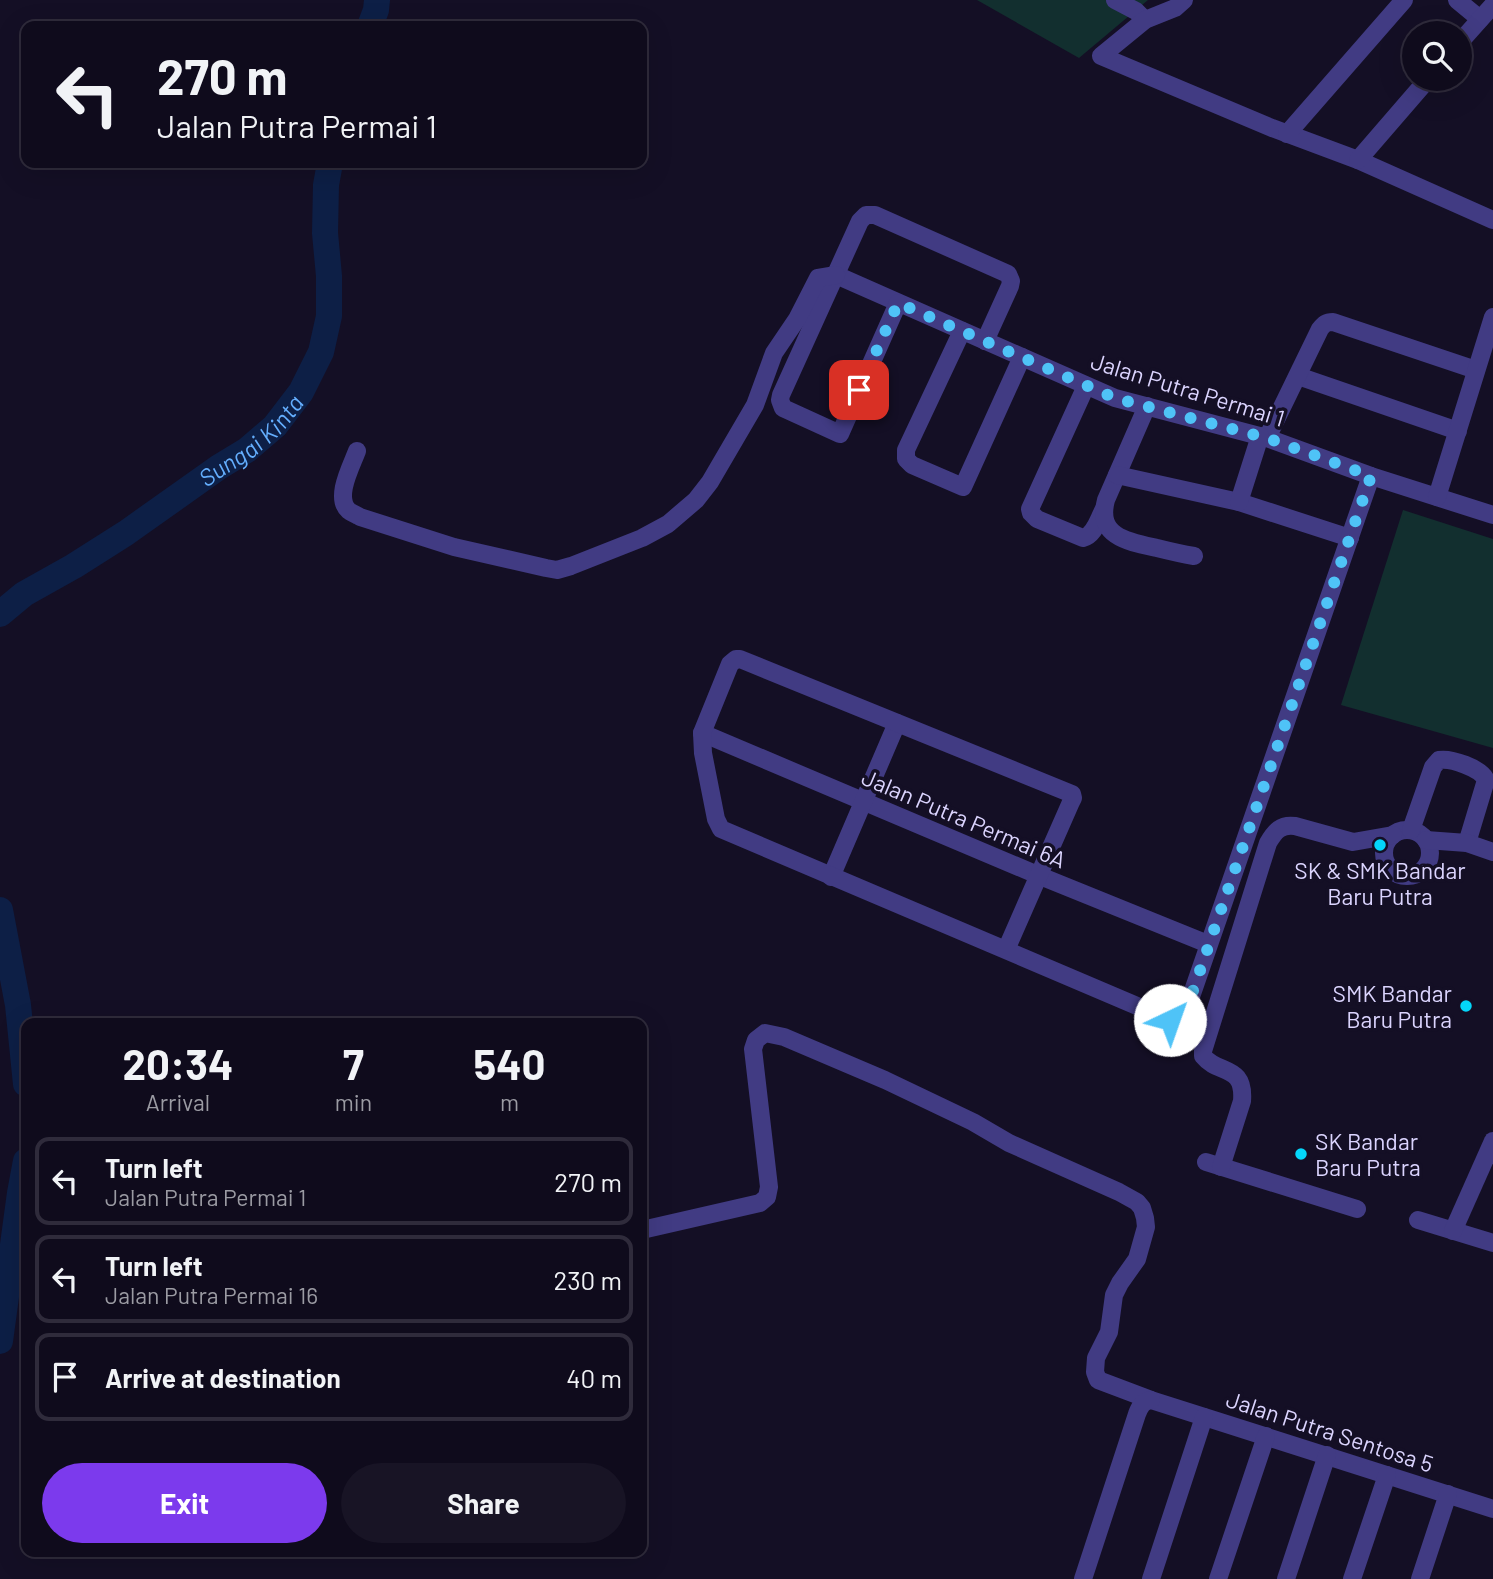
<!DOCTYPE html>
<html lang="en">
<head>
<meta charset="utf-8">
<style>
  :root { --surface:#0f0b1c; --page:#181425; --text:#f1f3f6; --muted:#9b9ba3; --line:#2f2b3b; --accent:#7c3aed }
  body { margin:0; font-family:Barlow,sans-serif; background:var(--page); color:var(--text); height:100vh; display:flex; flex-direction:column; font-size:26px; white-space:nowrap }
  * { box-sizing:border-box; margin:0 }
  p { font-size:23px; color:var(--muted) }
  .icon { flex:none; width:38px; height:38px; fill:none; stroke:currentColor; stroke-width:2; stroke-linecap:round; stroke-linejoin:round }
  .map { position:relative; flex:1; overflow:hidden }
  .drawer { position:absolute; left:21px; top:1018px; width:626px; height:539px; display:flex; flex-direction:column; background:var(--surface); border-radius:14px; box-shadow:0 7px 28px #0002,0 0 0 2px var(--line) }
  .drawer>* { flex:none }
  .guide { position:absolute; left:21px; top:21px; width:626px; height:147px; border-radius:14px; box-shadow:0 7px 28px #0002,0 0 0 2px var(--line); background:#0f0b1c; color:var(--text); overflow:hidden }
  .controls { position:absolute; left:1402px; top:21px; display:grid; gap:14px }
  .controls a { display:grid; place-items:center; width:70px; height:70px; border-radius:50%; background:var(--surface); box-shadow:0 7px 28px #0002,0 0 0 2px var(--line); font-size:35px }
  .pin { position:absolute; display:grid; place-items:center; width:60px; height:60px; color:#fff; margin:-30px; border-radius:14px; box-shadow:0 4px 10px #0006 }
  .me { position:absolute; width:77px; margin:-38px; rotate:42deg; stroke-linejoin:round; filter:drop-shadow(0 0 5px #0008) }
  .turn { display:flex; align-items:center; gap:24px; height:147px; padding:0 21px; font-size:32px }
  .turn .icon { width:91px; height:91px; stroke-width:2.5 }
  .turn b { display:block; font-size:49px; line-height:60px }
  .eta { display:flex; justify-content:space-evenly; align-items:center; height:119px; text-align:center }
  .eta b { font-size:42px; font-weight:700; line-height:49px }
  .cta { display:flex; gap:14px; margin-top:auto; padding:14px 21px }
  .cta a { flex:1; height:80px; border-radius:42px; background:var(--accent); color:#fff; font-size:28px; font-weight:700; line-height:80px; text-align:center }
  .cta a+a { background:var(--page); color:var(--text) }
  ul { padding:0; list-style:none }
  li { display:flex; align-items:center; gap:21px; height:88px; margin:0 14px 10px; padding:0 7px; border:4px solid var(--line); border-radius:14px }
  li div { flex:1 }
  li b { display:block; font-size:26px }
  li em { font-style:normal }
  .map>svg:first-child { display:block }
  .green { fill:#122f2f }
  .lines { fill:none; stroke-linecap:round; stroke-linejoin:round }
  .river { stroke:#0d1f46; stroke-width:26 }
  .minor { stroke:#413b83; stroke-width:18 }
  .route { stroke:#4fc3f7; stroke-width:12; stroke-dasharray:0 21.6 }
  .poi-dot { fill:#04d6fa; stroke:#140f25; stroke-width:2.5 }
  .labels { text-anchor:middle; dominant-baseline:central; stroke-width:7; stroke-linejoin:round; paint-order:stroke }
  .street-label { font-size:23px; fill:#dbd4fe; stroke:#140f25 }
  .poi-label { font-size:23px; fill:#dbd4fe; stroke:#140f25 }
  .water-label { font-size:24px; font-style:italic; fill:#64aefd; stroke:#140f25 }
</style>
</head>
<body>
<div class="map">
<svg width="1493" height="1579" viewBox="0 0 1493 1579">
  <rect width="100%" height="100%" fill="#140f25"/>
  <g class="green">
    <path d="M977,0H1148L1079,58Z"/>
    <path d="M1403,510L1493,539V748L1341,705Z"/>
  </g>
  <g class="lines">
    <g class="river">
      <path d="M370,26L376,10L377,0"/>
      <path id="s1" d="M0,614L24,594L74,566L126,533L219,467L247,450L275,426L301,392L321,352L329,316V276L325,233L326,185L330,163"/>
      <path d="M0,910L18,1005L26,1084"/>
      <path d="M0,1341L20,1193L26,1161"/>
    </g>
    <g class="minor">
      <path d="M1115,0L1136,11L1145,20"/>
      <path d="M1184,0L1175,8L1145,20L1101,56L1272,128L1358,160L1493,220"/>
      <path d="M1457,0L1480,19"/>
      <path d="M1460,42L1493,5"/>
      <path d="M1287,134L1404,0"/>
      <path d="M1358,160L1428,79"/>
      <path d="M836,275L1115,398L1267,438L1371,476L1493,515"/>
      <path d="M898,303L840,434L783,408L780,400L781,395L860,221L866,215H875L1008,274L1011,281L1010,286L985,341"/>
      <path d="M962,331L906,450V459L912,465L963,487L1022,357"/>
      <path d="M1298,376L1458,431"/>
      <path d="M1086,386L1030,509L1031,513L1037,519L1083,538C1095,535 1098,519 1104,509"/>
      <path d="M1147,406L1106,500C1096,537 1129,542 1157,548C1169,551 1182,554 1194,556"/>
      <path d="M1267,438L1320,329C1324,324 1326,322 1333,322L1476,370"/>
      <path d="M357,451C351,467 334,498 349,511C350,512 359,516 360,517L454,547L546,568L557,570L571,566L642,538L668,524L696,500L710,482L755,405L774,353L797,319L818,278L836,275"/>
      <path d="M1117,475L1239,502L1350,538"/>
      <path d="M1437,497L1493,317"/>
      <path d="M1239,502L1260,436"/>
      <path d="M702,733L1040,876L1208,944"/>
      <circle cx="1407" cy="853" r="23"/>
      <path d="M1411,830L1433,767L1439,760C1451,758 1481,768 1486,780L1467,843"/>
      <path d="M1426,840L1467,843L1493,852"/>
      <path d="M831,877L897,723"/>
      <path d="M1006,950L1071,802L1073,798L1072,794L740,659H736L730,664L702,733L703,753L716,819L721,829L1170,1020L1179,1022L1185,1014L1371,476"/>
      <path d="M1206,1162L1357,1209"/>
      <path d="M1221,1167L1242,1101C1245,1064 1218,1075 1203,1056V1051L1268,843C1275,831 1281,824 1295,826L1353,842L1393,835"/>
      <path d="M1418,1220L1493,1243"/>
      <path d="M642,1230L760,1203L767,1197L769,1187L753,1049L756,1040L765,1033L784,1037L885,1080L973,1122L1009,1143L1119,1192L1137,1202L1142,1208L1145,1218L1146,1227L1137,1259L1120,1283L1114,1295L1109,1332L1096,1358L1095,1372L1098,1380L1151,1400L1493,1509"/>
      <path d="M1453,1231L1493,1141"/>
      <path d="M1083,1579L1137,1414C1140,1406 1143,1401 1151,1400"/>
      <path d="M1151,1579L1204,1417"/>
      <path d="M1218,1579L1266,1436"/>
      <path d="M1286,1579L1327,1455"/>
      <path d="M1352,1579L1387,1475"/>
      <path d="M1420,1579L1448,1494"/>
    </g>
  </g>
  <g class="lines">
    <path class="route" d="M859,390L898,303L1115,398L1267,438L1371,476L1185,1014L1179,1022L1170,1020"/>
  </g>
  <g class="poi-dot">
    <circle cx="1380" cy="845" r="7"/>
    <circle cx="1466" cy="1006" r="7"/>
    <circle cx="1301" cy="1154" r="7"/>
  </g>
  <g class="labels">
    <g class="street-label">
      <text transform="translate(1188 389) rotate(17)">Jalan Putra Permai 1</text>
      <text transform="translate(964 818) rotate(23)">Jalan Putra Permai 6A</text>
      <text transform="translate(1330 1431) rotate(18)">Jalan Putra Sentosa 5</text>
    </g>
    <g class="poi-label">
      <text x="1380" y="870">SK &amp; SMK Bandar<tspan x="1380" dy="26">Baru Putra</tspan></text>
      <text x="1452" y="993" text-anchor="end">SMK Bandar<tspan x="1452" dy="26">Baru Putra</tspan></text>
      <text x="1315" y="1141" text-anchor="start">SK Bandar<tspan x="1315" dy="26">Baru Putra</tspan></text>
    </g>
    <g class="water-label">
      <text stroke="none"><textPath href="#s1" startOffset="306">Sungai Kinta</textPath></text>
    </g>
  </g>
</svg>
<div class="controls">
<a><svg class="icon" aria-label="search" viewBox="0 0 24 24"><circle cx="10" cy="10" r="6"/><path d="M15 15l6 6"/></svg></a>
</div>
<div class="pin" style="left:859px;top:390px;background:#d93025"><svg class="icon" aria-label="arrive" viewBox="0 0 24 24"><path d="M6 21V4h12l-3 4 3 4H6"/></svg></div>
<svg class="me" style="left:1170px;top:1020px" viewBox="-20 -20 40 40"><circle r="19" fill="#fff"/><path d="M0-13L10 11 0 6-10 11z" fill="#4fc3f7"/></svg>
<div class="guide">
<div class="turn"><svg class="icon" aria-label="left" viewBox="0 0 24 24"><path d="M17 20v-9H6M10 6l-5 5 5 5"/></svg><div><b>270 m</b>Jalan Putra Permai 1</div></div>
</div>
<section class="drawer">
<div class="eta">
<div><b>20:34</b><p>Arrival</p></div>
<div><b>7</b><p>min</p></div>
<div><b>540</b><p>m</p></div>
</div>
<ul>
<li><svg class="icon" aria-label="left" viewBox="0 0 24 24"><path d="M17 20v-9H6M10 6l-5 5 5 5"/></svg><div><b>Turn left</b><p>Jalan Putra Permai 1</p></div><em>270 m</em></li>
<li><svg class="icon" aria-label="left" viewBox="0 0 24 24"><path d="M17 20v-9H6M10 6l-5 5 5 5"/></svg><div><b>Turn left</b><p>Jalan Putra Permai 16</p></div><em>230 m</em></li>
<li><svg class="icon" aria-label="arrive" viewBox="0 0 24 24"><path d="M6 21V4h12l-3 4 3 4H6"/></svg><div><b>Arrive at destination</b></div><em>40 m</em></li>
</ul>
<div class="cta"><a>Exit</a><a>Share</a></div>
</section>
</div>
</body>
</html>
